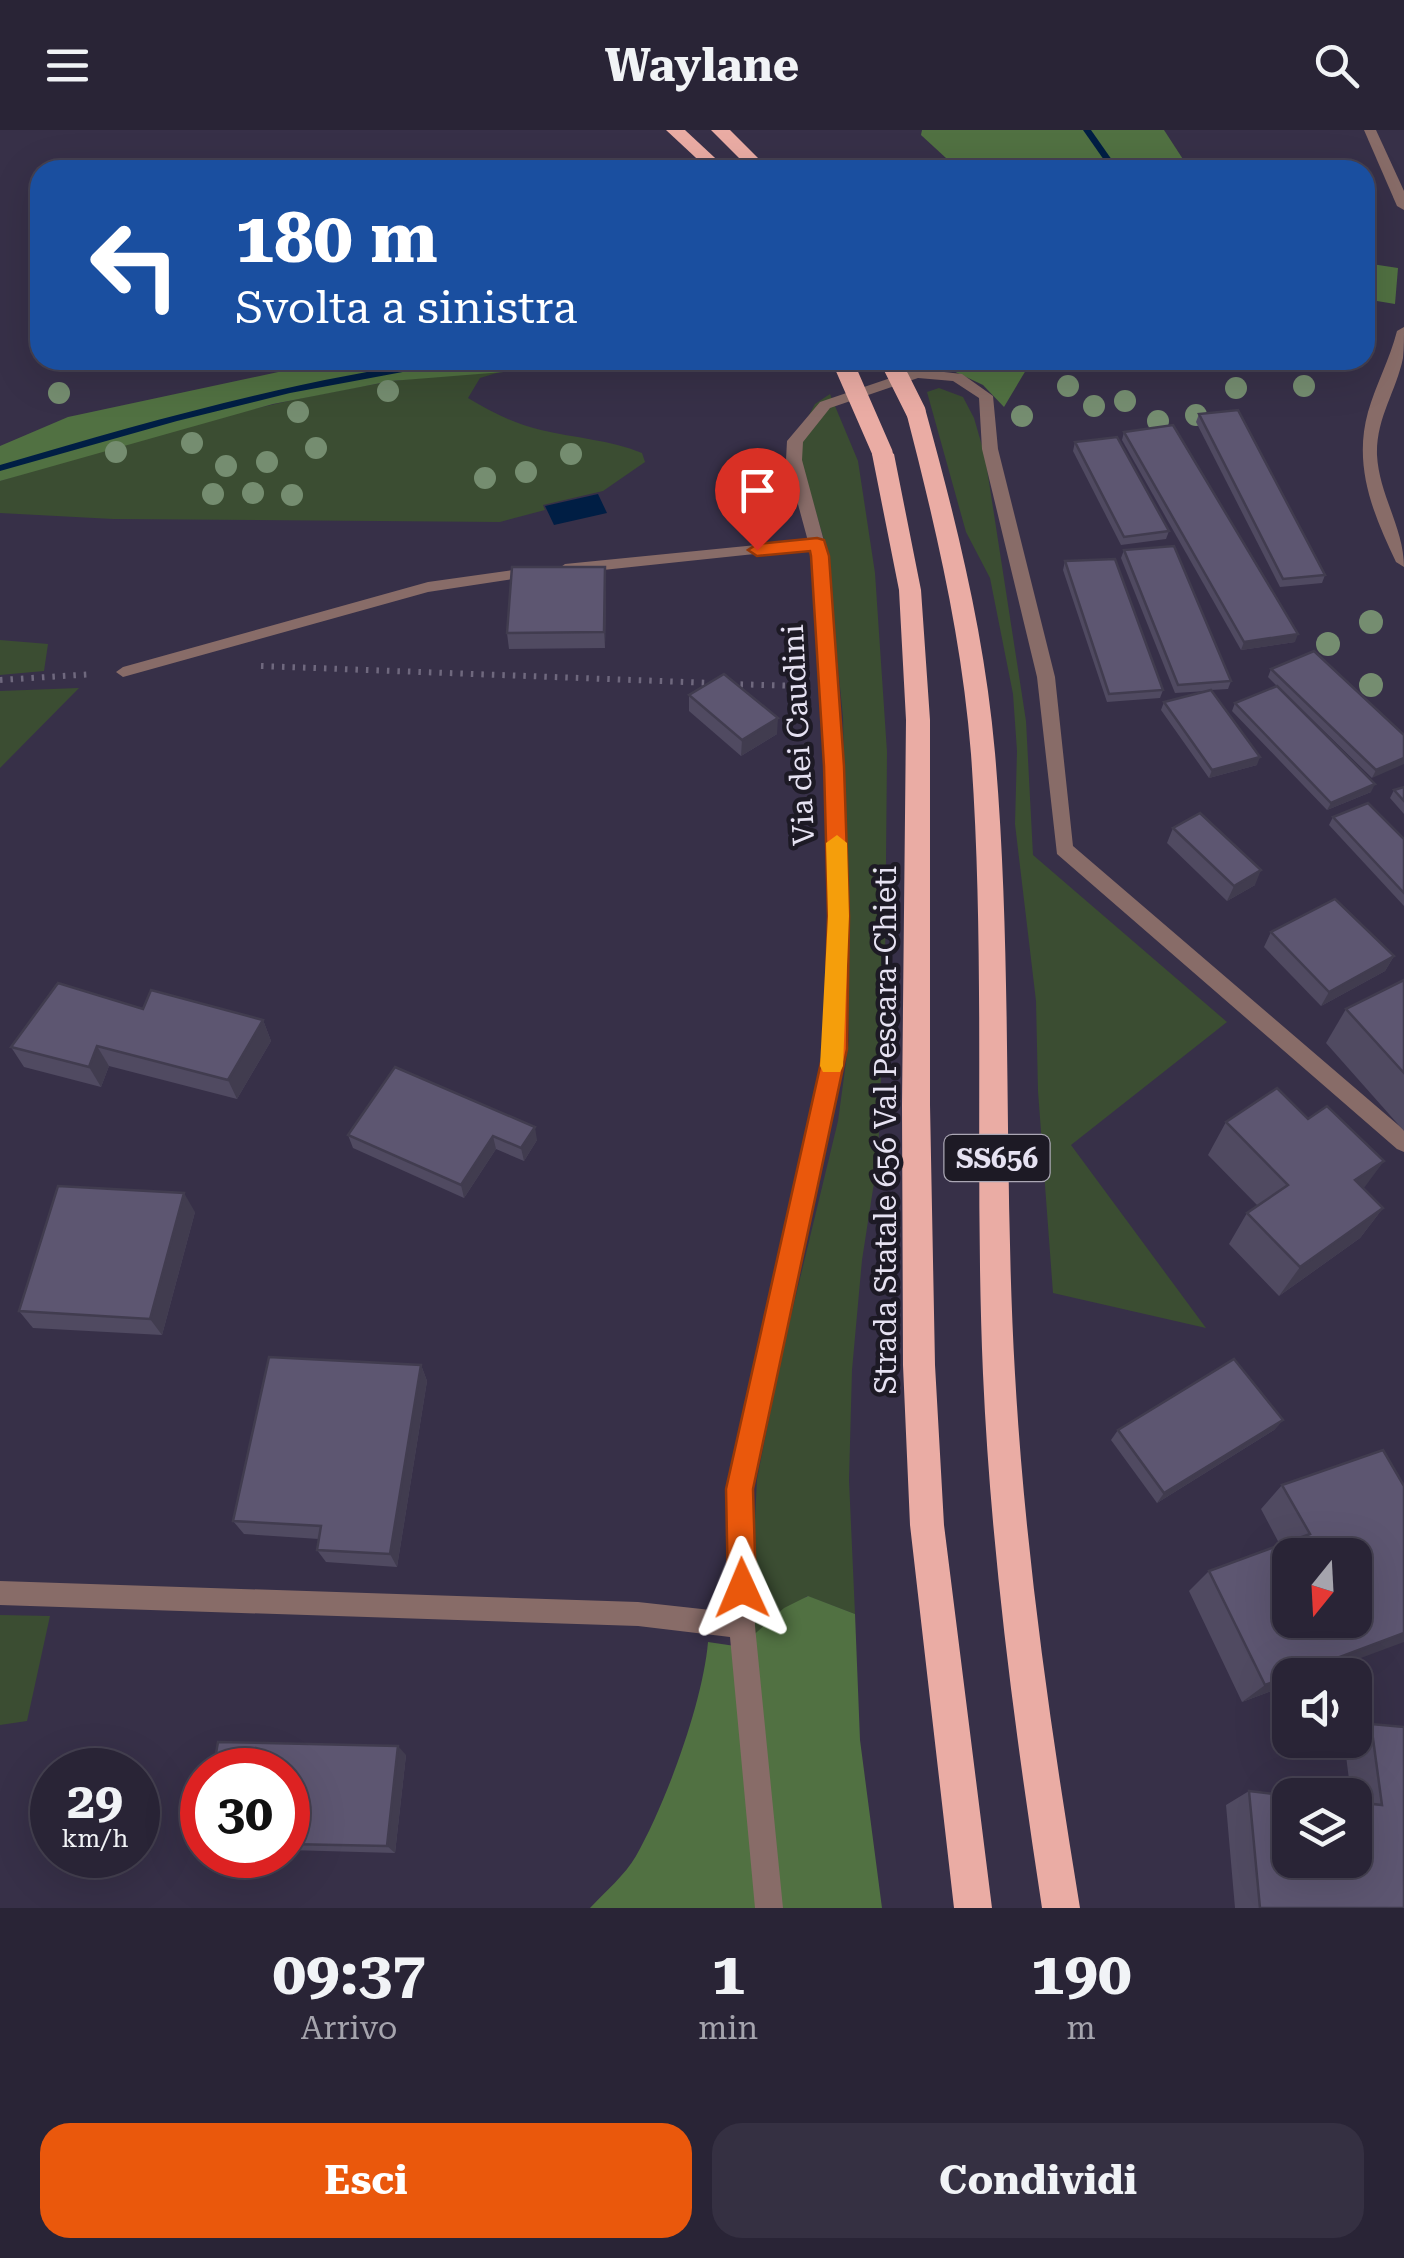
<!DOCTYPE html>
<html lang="it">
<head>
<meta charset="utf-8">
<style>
  :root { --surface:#292436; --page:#353042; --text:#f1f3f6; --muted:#a5a4ad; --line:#454151; --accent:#ea580c }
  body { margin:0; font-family:"Roboto Serif",serif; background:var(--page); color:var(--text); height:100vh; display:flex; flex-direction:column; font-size:38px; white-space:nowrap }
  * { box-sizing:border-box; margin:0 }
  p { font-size:32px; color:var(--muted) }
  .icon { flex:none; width:55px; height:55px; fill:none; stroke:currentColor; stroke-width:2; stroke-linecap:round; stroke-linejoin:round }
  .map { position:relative; height:1778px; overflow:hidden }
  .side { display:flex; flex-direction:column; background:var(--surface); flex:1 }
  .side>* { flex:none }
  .hud { position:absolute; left:30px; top:30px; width:1345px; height:210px; border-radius:30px; box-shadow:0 10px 40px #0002,0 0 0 2px var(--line); background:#1a4fa0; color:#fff; overflow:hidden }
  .needle { width:65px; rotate:198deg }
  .tools { position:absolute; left:1272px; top:1408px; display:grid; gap:20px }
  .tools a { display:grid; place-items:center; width:100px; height:100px; border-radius:20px; background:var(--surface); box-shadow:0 10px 40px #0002,0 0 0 2px var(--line); font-size:50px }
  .speed { position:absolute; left:30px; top:1618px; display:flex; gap:20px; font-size:50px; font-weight:700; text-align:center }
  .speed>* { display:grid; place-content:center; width:130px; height:130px; border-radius:50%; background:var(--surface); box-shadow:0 10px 40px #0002,0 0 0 2px var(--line); line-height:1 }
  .speed small { font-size:25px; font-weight:400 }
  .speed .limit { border:15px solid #d22; background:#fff; color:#111 }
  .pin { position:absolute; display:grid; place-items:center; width:85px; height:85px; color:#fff; margin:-102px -42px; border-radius:50% 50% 50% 0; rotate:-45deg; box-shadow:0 0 10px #0007 }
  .pin .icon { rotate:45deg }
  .me { position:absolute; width:110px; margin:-55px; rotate:359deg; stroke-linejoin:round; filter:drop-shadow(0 0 8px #0008) }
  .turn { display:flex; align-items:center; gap:35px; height:210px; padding:0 40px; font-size:45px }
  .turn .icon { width:130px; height:130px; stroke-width:2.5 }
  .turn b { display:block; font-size:70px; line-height:85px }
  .eta { display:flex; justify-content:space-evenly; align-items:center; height:170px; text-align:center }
  .eta b { font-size:60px; font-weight:700; line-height:70px }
  .action { display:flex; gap:20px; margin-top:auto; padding:20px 40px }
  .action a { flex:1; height:115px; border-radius:30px; background:var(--accent); color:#fff; font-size:40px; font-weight:700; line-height:115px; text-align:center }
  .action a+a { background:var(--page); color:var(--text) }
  header { display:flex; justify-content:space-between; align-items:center; height:130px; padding:0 40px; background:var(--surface); font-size:45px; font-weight:700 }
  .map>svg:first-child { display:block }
  .green { fill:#3b4d32 }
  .forest { fill:#517142 }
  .water { fill:#001e44 }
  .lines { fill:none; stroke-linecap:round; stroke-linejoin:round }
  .stream { fill:#001e44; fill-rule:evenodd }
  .path { stroke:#6f687e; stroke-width:6; stroke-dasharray:2.5 8; stroke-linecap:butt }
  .service { fill:#886c68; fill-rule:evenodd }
  .minor { fill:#886c68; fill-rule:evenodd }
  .trunk { fill:#eaaca4; fill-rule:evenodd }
  .trunk-bridge { stroke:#eaaca4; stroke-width:20 }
  .tree { fill:#758d70 }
  .wall { fill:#504a61 }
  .shaded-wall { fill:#413c4f }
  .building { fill:#5d5671; stroke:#413c4f; stroke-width:2.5; fill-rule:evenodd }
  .route { fill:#ea580c; stroke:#983908; stroke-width:2.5 }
  .slow { fill:#f59e0b }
  .labels { text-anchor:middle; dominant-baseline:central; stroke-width:9; stroke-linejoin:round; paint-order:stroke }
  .shield { fill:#1d1a25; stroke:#aaa6b4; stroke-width:2.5 }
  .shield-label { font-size:28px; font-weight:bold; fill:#e6e2f2 }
  .street-label { font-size:30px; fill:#e6e2f2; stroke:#1d1a25 }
</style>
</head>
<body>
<header><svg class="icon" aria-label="menu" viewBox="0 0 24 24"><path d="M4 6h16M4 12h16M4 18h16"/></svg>Waylane<svg class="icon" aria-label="search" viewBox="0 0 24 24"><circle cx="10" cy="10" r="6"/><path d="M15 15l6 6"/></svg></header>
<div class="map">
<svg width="1404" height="1778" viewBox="0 0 1404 1778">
  <rect width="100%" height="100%" fill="#373048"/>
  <g class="green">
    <path d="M503,241L480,248L468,268C491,282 515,294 541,300C575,308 610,310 642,323L645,332L603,361L543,375L545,380L500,392L113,389L0,383V351C128,312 256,273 388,252C425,246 465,245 503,241Z"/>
    <path d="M939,258L963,267L974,288L985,326L1026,591L1033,725L1227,892L1071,1015L1206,1198L1053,1163L1038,961L1036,871L1015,694L1017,621L1013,564L990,448L966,402L927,262Z"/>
    <path d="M830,264L858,331L875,443L887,622L885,839L878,1027L862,1130L852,1240L849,1350L855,1484L807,1466L749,1509L757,1349L782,1223L838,991L849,910L843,587L826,417L795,311L815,274Z"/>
    <path d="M0,510L48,514L44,541L0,545Z"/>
    <path d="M79,558L0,638V561Z"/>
    <path d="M0,1485L50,1486L27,1591L0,1595Z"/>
  </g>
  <g class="forest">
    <path d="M922,0H1164L1190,40H959L921,5Z"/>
    <path d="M1365,133L1398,138L1395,174L1365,169Z"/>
    <path d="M334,230H654L391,251L273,274L0,351V316L68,287Z"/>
    <path d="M930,230H1032L1004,277L983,255Z"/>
    <path d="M808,1466L855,1484L860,1610L882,1778H774L749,1509L784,1478Z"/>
    <path d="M708,1512L735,1516L760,1778H590C605,1762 625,1745 636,1726C666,1673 703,1572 708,1512Z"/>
  </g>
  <path class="water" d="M598,364L607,383L554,395L545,376Z"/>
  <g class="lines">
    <g class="stream">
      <path d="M1083,0H1091L1119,40H1111Z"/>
      <path d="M444,230H472L467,233L408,241L290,263L177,291L0,341V335C146,292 293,250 444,230Z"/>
    </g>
    <g class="path">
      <path d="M261,536L713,553"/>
      <path d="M0,550L94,544"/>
      <path d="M730,554L798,556"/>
    </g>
    <g class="service">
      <path d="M817,409L822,411V417L565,444L558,439L565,434Z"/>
      <path d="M535,437L540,439V445L428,462L123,547L116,542L123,537L428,452Z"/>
    </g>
    <g class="minor">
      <path d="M1364,0H1376L1404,61V80L1397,76Z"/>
      <path d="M1404,197C1404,207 1404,218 1403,228C1396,262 1376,288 1377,325C1379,365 1404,398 1404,437L1396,432C1373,384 1353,336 1368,282C1376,254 1390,229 1397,201Z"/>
      <path d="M917,239L962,244L993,266L998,319L1055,547L1073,716L1404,1000V1022L1397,1019L1057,724L1037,547L982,319L979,268L953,251L918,248L830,278L803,312L802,330L828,426L843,636L849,786L845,919L751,1359L755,1496L783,1778H755L730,1507L638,1496L0,1475V1451L638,1472L729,1482L727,1359L825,919L829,786L825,636L812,426L786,330L787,311L820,272Z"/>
    </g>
    <g class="trunk">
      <path d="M666,0H685L728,40H709Z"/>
      <path d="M711,0H730L770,40H751Z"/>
      <path d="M916,276L926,282C957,394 985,507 995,623C1013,830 1003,1037 1015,1244C1025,1423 1051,1601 1080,1778H1042C1015,1601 991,1423 983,1244C974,1037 986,830 971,624C962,508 935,394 906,282Z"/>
      <path d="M883,317L894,324L921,460L930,590V975L935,1235L944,1395L992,1778H954L910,1395L903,1235L902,975L906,590L899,460L872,324Z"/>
    </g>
    <g class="trunk-bridge">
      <path d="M842,230L883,324"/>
      <path d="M890,230L916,282"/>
    </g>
  </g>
  <g class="tree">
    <circle cx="1068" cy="256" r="11"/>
    <circle cx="1304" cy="256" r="11"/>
    <circle cx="1236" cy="258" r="11"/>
    <circle cx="388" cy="261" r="11"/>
    <circle cx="59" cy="263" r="11"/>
    <circle cx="1125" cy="271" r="11"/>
    <circle cx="1094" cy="276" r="11"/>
    <circle cx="298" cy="282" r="11"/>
    <circle cx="1196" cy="285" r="11"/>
    <circle cx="1022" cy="286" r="11"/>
    <circle cx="1158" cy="291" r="11"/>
    <circle cx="192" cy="313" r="11"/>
    <circle cx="316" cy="318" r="11"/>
    <circle cx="116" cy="322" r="11"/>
    <circle cx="571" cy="324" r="11"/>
    <circle cx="267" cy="332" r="11"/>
    <circle cx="226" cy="336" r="11"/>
    <circle cx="526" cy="342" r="11"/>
    <circle cx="485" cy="348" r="11"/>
    <circle cx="253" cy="363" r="11"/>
    <circle cx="213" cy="364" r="11"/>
    <circle cx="292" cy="365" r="11"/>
    <circle cx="1371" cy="492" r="12"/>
    <circle cx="1328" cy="514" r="12"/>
    <circle cx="1371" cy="555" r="12"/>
  </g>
  <g class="wall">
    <path d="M1199,284L1325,445L1322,453L1280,457L1196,292Z"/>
    <path d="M1124,302L1295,512L1241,520L1122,310Z"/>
    <path d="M1075,312L1169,401L1166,409L1121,415L1073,321Z"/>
    <path d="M1124,420L1231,551L1228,559L1211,560L1257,635L1209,648L1161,580L1164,572L1207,561L1175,563L1121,428Z"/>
    <path d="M1065,431L1163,560L1160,568L1107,572L1063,440Z"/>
    <path d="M606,453L605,518L509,519L507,503Z"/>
    <path d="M1271,539L1404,605L1372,648L1279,557L1371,662L1327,680L1232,581L1235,573L1277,556L1268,547Z"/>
    <path d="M689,565L777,604L741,626L689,581Z"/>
    <path d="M1404,657V684L1390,668L1394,660Z"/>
    <path d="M1333,687L1404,709V776L1329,695Z"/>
    <path d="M1173,698L1255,755L1227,771L1167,713Z"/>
    <path d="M1271,802L1394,826L1385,841L1321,876L1264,817Z"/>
    <path d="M1404,850V1001L1326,913L1346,879Z"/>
    <path d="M143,879L263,890L271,911L237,969L109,936L101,957L24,937L11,917Z"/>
    <path d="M395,937L537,1010L524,1031L496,1019L464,1068L353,1018L348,1005Z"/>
    <path d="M1226,992L1364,1059L1383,1078L1360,1108L1279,1166L1229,1114L1247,1083L1258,1076L1208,1025Z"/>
    <path d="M195,1082L162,1205L33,1198L19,1181Z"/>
    <path d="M421,1235L427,1251L397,1437L326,1432L317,1420L319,1409L244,1404L233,1391Z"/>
    <path d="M1283,1290L1274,1300L1157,1373L1111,1310L1118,1300Z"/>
    <path d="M1383,1320L1290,1545V1554L1242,1572L1189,1461L1209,1441L1280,1415L1261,1379L1282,1355Z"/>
    <path d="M1371,1594L1404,1778H1235L1226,1675L1249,1661L1355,1730V1665H1351L1344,1610H1355V1603Z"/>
    <path d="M406,1625L395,1723L288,1720V1640Z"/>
  </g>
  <g class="shaded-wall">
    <path d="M605,437L606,453L605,518L604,502Z"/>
    <path d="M1298,504L1295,512L1241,520L1244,512Z"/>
    <path d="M778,588L777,604L741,626L742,610Z"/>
    <path d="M1260,627L1257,635L1209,648L1212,640Z"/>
    <path d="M1404,628V634L1372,648L1376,640Z"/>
    <path d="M1375,654L1371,662L1327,680L1331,673Z"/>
    <path d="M1261,740L1255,755L1227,771L1234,756Z"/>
    <path d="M1394,826L1385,841L1321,876L1329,862Z"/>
    <path d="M263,890L271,911L237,969L228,950Z"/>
    <path d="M97,916L109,936L101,957L89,937Z"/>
    <path d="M535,997L537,1010L524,1031L521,1018Z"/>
    <path d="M493,1006L496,1019L464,1068L461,1055Z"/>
    <path d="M1384,1031L1361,1062L1355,1050Z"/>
    <path d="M184,1063L195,1082L162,1205L150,1189Z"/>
    <path d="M1383,1078L1360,1108L1279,1166L1300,1137Z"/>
    <path d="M421,1235L427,1251L397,1437L390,1424Z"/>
    <path d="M1283,1290L1274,1300L1157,1373L1164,1363Z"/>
    <path d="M1404,1503V1512L1315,1545H1292Z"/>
    <path d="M1290,1546V1554L1242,1572L1265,1555Z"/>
    <path d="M398,1616L406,1625L395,1723L387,1716Z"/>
  </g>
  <g class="building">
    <path d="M1238,280L1325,445L1283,449L1199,284Z"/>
    <path d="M1173,295L1298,504L1244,512L1124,302Z"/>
    <path d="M1117,307L1169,401L1124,407L1075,312Z"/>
    <path d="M1174,416L1231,551L1178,555L1124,420Z"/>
    <path d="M1115,429L1163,560L1109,564L1065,431Z"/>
    <path d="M512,437H605L604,502L507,503Z"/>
    <path d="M1314,521L1404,605V628L1376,640L1271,539Z"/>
    <path d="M724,544L778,588L742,610L689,565Z"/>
    <path d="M1277,556L1375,654L1331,673L1235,573Z"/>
    <path d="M1211,560L1260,627L1212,640L1164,572Z"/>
    <path d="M1404,657V671L1394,660Z"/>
    <path d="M1368,673L1404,709V763L1333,687Z"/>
    <path d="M1200,683L1261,740L1234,756L1173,698Z"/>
    <path d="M1335,769L1394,826L1329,862L1271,802Z"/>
    <path d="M1404,850V943L1346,879Z"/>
    <path d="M58,853L143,879L151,860L263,890L228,950L97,916L89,937L11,917Z"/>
    <path d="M395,937L535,997L521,1018L493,1006L461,1055L348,1005Z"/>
    <path d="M1277,958L1308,989L1327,976L1384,1031L1355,1050L1383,1078L1300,1137L1247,1083L1288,1055L1226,992Z"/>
    <path d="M58,1056L184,1063L150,1189L19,1181Z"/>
    <path d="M269,1227L421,1235L390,1424L317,1420L321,1396L233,1391Z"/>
    <path d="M1234,1229L1283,1290L1164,1363L1118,1300Z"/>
    <path d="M1383,1320L1404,1356V1503L1265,1555L1209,1441L1310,1404L1282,1355ZM1290,1425H1355V1490H1290Z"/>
    <path d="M1371,1594L1404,1597V1778H1260L1249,1661L1290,1666V1730H1355V1672L1382,1675Z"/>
    <path d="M218,1612L398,1616L387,1716L288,1714V1640H213Z"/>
  </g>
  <path class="route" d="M817,408L824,410L829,426L844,636L849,786L847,919L753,1359L756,1458L752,1468L742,1472L732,1468L728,1458L726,1359L824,919L828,786L824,636L811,426L810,421L757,426L748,420L757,414Z"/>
  <path class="slow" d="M837,705L847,713L849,786L843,936L840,942H823L820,936L828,786L826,713Z"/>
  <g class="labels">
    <rect class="shield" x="944.5" y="1005" width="105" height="46" rx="8"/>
    <g class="shield-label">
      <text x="997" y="1028">SS656</text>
    </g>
    <g class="street-label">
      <text transform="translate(798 605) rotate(-93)">Via dei Caudini</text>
      <text transform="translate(885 1000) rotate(-90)">Strada Statale 656 Val Pescara-Chieti</text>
    </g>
  </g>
</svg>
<div class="tools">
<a><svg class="needle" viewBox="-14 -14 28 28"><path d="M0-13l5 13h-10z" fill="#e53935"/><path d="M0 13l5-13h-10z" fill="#a5a4ad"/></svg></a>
<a><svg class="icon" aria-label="sound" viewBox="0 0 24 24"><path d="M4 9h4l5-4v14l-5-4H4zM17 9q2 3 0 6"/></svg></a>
<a><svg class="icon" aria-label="layers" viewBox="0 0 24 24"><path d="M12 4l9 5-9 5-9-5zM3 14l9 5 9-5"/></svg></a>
</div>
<div class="speed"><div>29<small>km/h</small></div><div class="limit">30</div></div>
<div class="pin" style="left:757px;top:420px;background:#d93025"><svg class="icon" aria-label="arrive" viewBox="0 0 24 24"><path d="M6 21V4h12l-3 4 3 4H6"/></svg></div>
<svg class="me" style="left:742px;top:1458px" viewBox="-20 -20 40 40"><path d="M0-17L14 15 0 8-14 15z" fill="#ea580c" stroke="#fff" stroke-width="4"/></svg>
<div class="hud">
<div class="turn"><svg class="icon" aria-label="left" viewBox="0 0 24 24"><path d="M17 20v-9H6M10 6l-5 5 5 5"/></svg><div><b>180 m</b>Svolta a sinistra</div></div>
</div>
</div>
<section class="side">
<div class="eta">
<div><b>09:37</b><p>Arrivo</p></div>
<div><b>1</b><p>min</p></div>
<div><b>190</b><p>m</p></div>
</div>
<div class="action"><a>Esci</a><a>Condividi</a></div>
</section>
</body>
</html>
